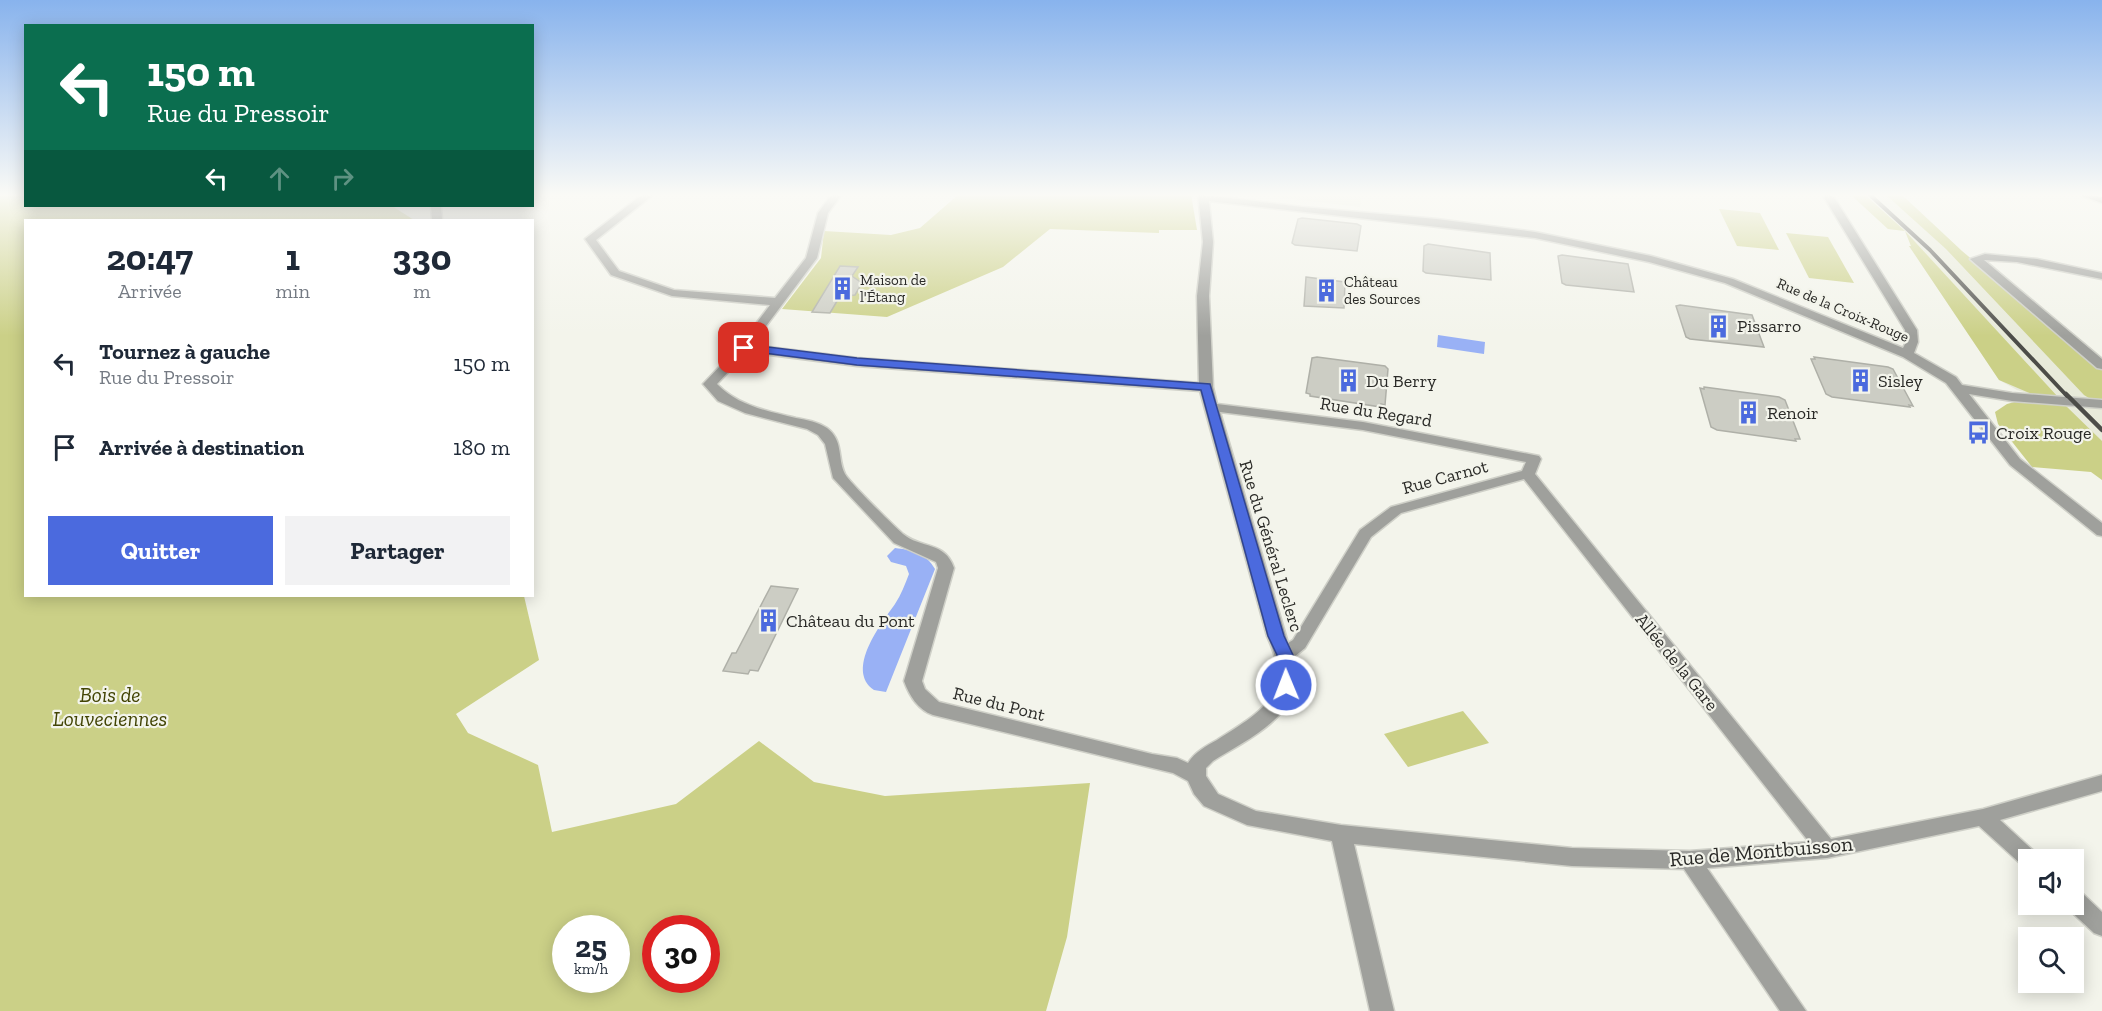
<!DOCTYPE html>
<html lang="fr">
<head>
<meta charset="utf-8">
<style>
  :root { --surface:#fff; --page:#f2f2f3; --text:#1f2937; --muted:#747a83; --accent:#4b6ade }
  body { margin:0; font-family:"Zilla Slab",serif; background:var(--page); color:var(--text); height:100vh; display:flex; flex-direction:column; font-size:22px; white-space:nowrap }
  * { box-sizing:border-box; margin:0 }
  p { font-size:20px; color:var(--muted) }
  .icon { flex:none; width:33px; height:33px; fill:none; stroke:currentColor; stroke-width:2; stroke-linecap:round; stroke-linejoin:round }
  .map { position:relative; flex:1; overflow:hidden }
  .details { position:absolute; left:24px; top:219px; width:510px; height:378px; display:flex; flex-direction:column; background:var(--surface); border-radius:0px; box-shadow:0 3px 15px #0003 }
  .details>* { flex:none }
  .guide { position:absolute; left:24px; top:24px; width:510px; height:183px; border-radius:0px; box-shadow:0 3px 15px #0003; background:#0b6e4f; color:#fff; overflow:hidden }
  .controls { position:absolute; left:2018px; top:849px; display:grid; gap:12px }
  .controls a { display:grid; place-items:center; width:66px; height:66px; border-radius:0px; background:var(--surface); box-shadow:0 3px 15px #0003; font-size:30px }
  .speed { position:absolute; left:552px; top:915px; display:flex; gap:12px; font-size:30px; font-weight:700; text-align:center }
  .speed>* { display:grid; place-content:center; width:78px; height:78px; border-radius:50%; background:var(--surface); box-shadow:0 3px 15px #0003; line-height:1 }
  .speed small { font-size:15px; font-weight:400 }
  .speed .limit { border:9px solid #d22; background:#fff; color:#111 }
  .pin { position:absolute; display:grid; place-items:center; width:51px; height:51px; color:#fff; margin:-26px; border-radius:12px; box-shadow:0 3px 9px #0006 }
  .me { position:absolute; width:66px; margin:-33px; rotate:359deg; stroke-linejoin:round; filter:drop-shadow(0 0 4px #0008) }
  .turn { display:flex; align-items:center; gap:21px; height:126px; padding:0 24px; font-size:27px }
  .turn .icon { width:78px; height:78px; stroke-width:2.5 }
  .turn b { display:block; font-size:42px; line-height:51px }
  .lanes { display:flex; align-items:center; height:57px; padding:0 24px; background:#0003; justify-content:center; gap:30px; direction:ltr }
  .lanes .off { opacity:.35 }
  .eta { display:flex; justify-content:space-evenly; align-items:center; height:102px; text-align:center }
  .eta b { font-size:36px; font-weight:700; line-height:42px }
  .action { display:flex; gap:12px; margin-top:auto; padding:12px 24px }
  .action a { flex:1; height:69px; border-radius:0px; background:var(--accent); color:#fff; font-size:24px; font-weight:700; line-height:69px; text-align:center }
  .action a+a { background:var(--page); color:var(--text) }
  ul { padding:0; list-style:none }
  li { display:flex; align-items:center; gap:18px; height:84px; padding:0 24px }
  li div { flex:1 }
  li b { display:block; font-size:22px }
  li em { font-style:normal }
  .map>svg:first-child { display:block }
  .built { fill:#e8eada }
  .green { fill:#cbd087; fill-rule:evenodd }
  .water { fill:#99b1f5 }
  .building { fill:#cccdc4; stroke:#afb0a8; stroke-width:1.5 }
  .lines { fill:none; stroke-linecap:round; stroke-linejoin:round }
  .street-casing { stroke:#cfd0c8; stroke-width:3 }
  .secondary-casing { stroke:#cfd0c8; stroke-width:3 }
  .street { fill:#9fa09c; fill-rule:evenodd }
  .secondary { fill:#787873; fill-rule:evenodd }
  .rail-far1 { stroke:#4c4c48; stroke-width:4 }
  .rail { stroke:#4c4c48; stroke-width:4.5 }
  .route { fill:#4b6ade; stroke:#314590; stroke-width:1.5 }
  .labels { text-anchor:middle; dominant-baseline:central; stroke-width:4.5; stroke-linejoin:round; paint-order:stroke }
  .far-poi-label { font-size:15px; fill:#2a2a27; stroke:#f3f4eb; text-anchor:start }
  .far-street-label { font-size:15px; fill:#2a2a27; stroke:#f3f4eb }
  .poi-label { font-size:18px; fill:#2a2a27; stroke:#f3f4eb; text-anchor:start }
  .street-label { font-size:18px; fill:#2a2a27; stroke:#f3f4eb }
  .near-park-label { font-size:21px; font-style:italic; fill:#424404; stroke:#f3f4eb }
  .near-street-label { font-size:21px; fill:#2a2a27; stroke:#f3f4eb }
</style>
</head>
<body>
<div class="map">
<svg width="2102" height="1011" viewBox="0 0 2102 1011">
  <rect width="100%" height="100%" fill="#f3f4eb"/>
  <g class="built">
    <path d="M1250,194H1362L1360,207Z"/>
    <path d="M1850,194H1901L1962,251L2102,369L2093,400L2102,410V480L2064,404L2017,390L1999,380L1909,246H1911L1905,231L1888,229Z"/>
  </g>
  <g class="green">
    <path d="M0,194H25L26,206H392L414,220H26V596H524L539,660L456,714L468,733L538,765L552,832L676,804L759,741L814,782L885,796L1090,783L1067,937L1046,1011H0ZM566,928H616V980H566ZM656,928H706V980H656Z"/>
    <path d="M959,194H1191L1197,230H1159V233L1050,229L1003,267L887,317L782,309L821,258L824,231L891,235L920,228Z"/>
    <path d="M1850,194H1864L1905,231L2058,397L2034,395L1999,380L1909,246H1911L1905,231L1888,229Z"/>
    <path d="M1885,194H1901L1962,251L2102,369V400H2092L2084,395L1946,249Z"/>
    <path d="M1719,209L1760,213L1779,250L1737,246Z"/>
    <path d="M1786,233L1828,237L1854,283L1809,278Z"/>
    <path d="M2018,401L2065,405L2102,441V480L2091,472L2032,467L1998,424L1995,412L2007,404Z"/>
    <path d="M1463,711L1489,743L1408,767L1384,734Z"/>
  </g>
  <g class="water">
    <path d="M1438,335L1485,342L1484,354L1437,347Z"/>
    <path d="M895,548C912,550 926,553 935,569L886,692L874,690C845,670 881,624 895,604C901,595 905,584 909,574L906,566L891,562L887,556Z"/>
  </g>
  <g class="building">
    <path d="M1302,218L1357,224L1361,226L1357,251L1295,245L1292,243L1298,219Z"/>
    <path d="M1428,244L1490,253L1491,280L1426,273L1423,271L1424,246Z"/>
    <path d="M1562,255L1628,264L1634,292L1566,285L1562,283L1558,256Z"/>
    <path d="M840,266L858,267L852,276L862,283L855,295L840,296L830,313L812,312Z"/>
    <path d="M1306,277L1345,282L1344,308L1304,306Z"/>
    <path d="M1680,305L1752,315L1764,347L1690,339L1686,337L1676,306Z"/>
    <path d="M1317,357L1385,366L1388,369L1385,405L1381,404V407L1310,396V394L1306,393L1312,358Z"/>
    <path d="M1814,357L1888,367L1893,369L1913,406L1909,405L1910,407L1832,397L1826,394L1811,359H1815Z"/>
    <path d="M1704,387L1779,397L1785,400L1800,439H1795L1796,441L1717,430L1711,427L1700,388L1704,389Z"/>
    <path d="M771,586L798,589L758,671L750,670L748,674L723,671L732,653H736Z"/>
  </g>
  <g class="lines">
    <defs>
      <g id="street">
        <path d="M643,194H654L596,240L619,271L674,290L775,298L806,258L818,213L832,194H842L828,213L817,258L752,345L857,358L1199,383L1197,296L1203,242L1198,194L1302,207L1437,219L1535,232L1651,256L1733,279L1903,348L1906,342L1905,330L1822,194H1832L1917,330L1918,342L1914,353L1956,377L1962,385L2012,393L2102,400V408L2012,401L1969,394L2020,459L2102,523V536L2097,535L2010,465L1946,383L1903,357L1725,283L1649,262L1535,238L1209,201L1213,242L1209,296L1213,387L1217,404L1363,422L1539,456L1541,459L1535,474L1831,839L1983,809L2102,775V791L2000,820L2037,854L2040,860H2028V868L2023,866L1979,826L1827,858L1707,868L1806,1011H1780L1684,869L1572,866L1354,844L1394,1011H1370L1332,841L1247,825L1204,806L1194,794L1188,781L1173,773L933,715C918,710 909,695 904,681L938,568L936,562L894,543L833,478L825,444L818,435L807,429L745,413L718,401L703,384L740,345L770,305L672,296L611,275L585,239ZM747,352L857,366L1200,391L1267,636C1295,695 1262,711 1217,740C1206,746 1195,752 1188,763L1177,758L1152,754L939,702L925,689L922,681L954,568C945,541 921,549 903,534C894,526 850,483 845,474C837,458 844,441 827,428C818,422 807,420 796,418C768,411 738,406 717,384ZM1220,412L1363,430L1526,462L1522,471L1391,507L1360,530L1293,640L1288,643ZM1524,479L1809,842L1690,851L1572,848L1341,825L1256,811L1218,794L1206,776V768L1213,761C1241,743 1287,723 1295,686C1296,677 1294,666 1294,657L1305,648L1371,537L1401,513Z"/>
        <path d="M431,206H441L442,220H432Z"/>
        <path d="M1985,254L2037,259L2102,273V279L2017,262L1984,260L2102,359V369L2097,368L1970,259Z"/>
        <path d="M2073,889L2081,892L2102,912V936L2094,933L2065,906L2073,904Z"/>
      </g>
      <path id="secondary" d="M2081,194L2102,197V203L2082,196Z"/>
    </defs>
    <use href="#street" class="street-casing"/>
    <use href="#secondary" class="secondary-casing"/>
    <use href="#street" class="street"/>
    <use href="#secondary" class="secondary"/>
    <path class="rail-far1" d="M1869,194L1930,250L2067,396"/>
    <path class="rail" d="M2066,394L2102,430"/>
  </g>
  <linearGradient id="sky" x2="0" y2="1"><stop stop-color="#88b3ed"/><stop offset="0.58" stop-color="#fafaf6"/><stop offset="1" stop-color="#fafaf6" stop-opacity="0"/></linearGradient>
  <rect width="2102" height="336" fill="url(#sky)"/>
  <path class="route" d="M744,344L857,358L1210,384L1284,636L1293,655L1294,685L1292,689H1280L1278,685L1277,655L1268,636L1201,390L857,365L740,350V345Z"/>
  <defs>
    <symbol id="building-bare" viewBox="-9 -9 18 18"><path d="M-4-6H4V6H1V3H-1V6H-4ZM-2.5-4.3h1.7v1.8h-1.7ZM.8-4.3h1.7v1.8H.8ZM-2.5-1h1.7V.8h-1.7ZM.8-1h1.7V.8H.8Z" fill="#4b6ade" stroke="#f3f4eb" stroke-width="2.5" paint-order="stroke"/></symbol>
    <symbol id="bus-bare" viewBox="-9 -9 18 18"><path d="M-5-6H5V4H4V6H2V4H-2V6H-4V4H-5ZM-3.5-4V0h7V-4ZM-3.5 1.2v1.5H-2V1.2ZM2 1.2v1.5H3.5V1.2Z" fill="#4b6ade" stroke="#f3f4eb" stroke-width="2.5" paint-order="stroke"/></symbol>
  </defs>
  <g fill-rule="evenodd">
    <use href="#building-bare" x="826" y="272" width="33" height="33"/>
    <use href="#building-bare" x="1310" y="274" width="33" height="33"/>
    <use href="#building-bare" x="1702" y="310" width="33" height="33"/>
    <use href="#building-bare" x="1332" y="364" width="33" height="33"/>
    <use href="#building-bare" x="1844" y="364" width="33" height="33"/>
    <use href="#building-bare" x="1732" y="396" width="33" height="33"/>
    <use href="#bus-bare" x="1962" y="416" width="33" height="33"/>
    <use href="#building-bare" x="752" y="604" width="33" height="33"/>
  </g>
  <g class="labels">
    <g class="far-poi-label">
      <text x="860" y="280">Maison de<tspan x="860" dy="17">l'Étang</tspan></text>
      <text x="1344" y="282">Château<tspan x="1344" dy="17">des Sources</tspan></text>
    </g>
    <g class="far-street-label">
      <text transform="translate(1843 310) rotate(23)">Rue de la Croix-Rouge</text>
    </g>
    <g class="poi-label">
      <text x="1737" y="326">Pissarro</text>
      <text x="1366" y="381">Du Berry</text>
      <text x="1878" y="381">Sisley</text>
      <text x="1767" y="413">Renoir</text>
      <text x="1996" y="433">Croix Rouge</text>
      <text x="786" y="621">Château du Pont</text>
    </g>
    <g class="street-label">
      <text transform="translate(1376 412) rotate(9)">Rue du Regard</text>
      <text transform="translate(1445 477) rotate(-15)">Rue Carnot</text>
      <text transform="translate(1271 546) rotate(73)">Rue du Général Leclerc</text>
      <text transform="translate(1677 662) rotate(51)">Allée de la Gare</text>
      <text transform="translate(999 704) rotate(14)">Rue du Pont</text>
    </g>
    <g class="near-park-label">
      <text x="110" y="694">Bois de<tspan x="110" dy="24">Louveciennes</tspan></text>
    </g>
    <g class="near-street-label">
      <text transform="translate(1761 851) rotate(-5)">Rue de Montbuisson</text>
    </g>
  </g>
</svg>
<div class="controls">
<a><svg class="icon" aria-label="sound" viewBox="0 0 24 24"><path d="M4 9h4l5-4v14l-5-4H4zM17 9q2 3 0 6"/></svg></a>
<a><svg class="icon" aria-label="search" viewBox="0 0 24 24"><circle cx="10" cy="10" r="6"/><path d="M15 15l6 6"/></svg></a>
</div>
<div class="speed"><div>25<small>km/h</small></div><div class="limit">30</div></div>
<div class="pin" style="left:744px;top:348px;background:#d93025"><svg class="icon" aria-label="arrive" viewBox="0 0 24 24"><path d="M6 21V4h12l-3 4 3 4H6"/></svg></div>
<svg class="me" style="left:1286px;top:685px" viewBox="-20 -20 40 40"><circle r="17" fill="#4b6ade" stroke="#fff" stroke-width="3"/><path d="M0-11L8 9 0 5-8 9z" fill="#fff"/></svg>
<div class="guide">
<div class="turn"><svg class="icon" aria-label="left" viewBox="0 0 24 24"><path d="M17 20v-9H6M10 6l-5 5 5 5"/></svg><div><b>150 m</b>Rue du Pressoir</div></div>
<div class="lanes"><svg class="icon" aria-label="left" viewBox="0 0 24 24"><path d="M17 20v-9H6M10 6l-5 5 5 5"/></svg><svg class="icon off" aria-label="ahead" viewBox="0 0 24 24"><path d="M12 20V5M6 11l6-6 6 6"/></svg><svg class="icon off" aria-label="right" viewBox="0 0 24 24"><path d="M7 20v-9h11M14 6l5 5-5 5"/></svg></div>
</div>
<section class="details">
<div class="eta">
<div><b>20:47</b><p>Arrivée</p></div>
<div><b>1</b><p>min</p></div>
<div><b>330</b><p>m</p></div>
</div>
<ul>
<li><svg class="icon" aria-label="left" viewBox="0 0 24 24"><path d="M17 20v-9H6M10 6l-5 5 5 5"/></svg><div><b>Tournez à gauche</b><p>Rue du Pressoir</p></div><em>150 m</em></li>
<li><svg class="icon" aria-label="arrive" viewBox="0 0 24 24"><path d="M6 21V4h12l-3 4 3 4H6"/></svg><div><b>Arrivée à destination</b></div><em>180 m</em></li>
</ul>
<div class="action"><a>Quitter</a><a>Partager</a></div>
</section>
</div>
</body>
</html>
